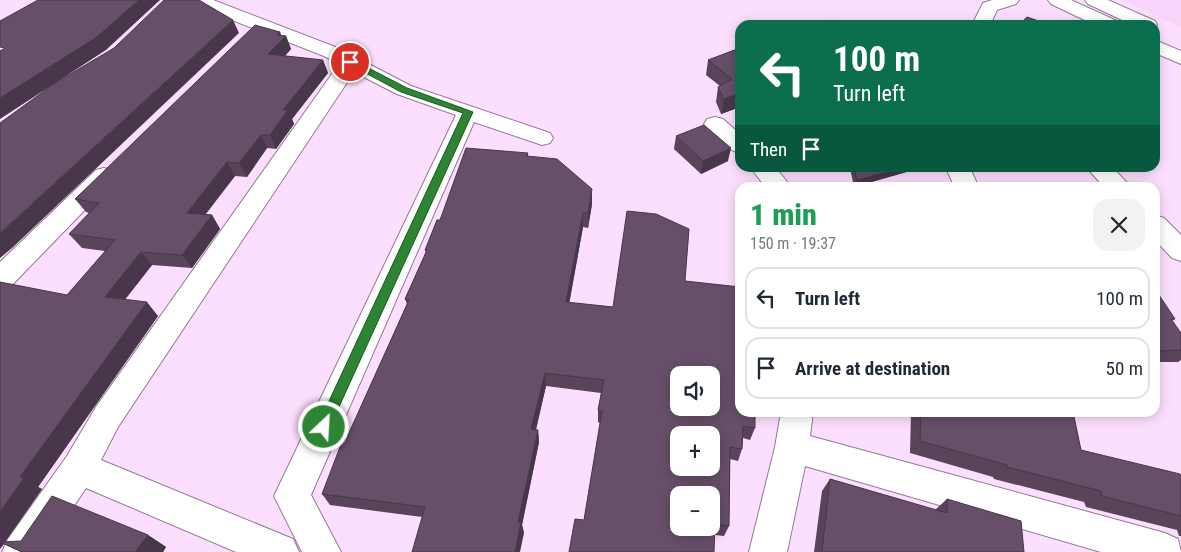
<!DOCTYPE html>
<html lang="en">
<head>
<meta charset="utf-8">
<style>
  :root { --surface:#fff; --page:#f2f2f3; --text:#1f2937; --muted:#747a83; --line:#e0e1e3 }
  body { margin:0; font-family:"Roboto Condensed",sans-serif; background:var(--page); color:var(--text); height:100vh; display:flex; flex-direction:column; font-size:19px; white-space:nowrap }
  * { box-sizing:border-box; margin:0 }
  p { font-size:16px; color:var(--muted) }
  .icon { flex:none; width:28px; height:28px; fill:none; stroke:currentColor; stroke-width:2; stroke-linecap:round; stroke-linejoin:round }
  .map { position:relative; flex:1; overflow:hidden }
  .drawer { position:absolute; left:735px; top:182px; width:425px; height:235px; display:flex; flex-direction:column; background:var(--surface); border-radius:15px; box-shadow:0 2px 12px #0003 }
  .drawer>* { flex:none }
  .guide { position:absolute; left:735px; top:20px; width:425px; height:152px; border-radius:15px; box-shadow:0 2px 12px #0003; background:#0b6e4f; color:#fff; overflow:hidden }
  .fabs { position:absolute; left:670px; top:366px; display:grid; gap:10px }
  .fabs a { display:grid; place-items:center; width:50px; height:50px; border-radius:10px; background:var(--surface); box-shadow:0 2px 12px #0003; font-size:25px }
  .pin { position:absolute; display:grid; place-items:center; width:42px; height:42px; color:#fff; margin:-21px; border:2px solid #fff; border-radius:50%; box-shadow:0 1px 5px #0007 }
  .me { position:absolute; width:55px; margin:-28px; rotate:25deg; stroke-linejoin:round; filter:drop-shadow(0 0 4px #0008) }
  .turn { display:flex; align-items:center; gap:18px; height:105px; padding:0 15px; font-size:22px }
  .turn .icon { width:65px; height:65px; stroke-width:2.5 }
  .turn b { display:block; font-size:35px; line-height:42px }
  .then { display:flex; align-items:center; height:48px; padding:0 15px; background:#0003; gap:10px; font-size:19px }
  .round { display:grid; place-items:center; flex:none; width:52px; height:52px; border-radius:15px; background:var(--page) }
  .headline { display:flex; align-items:center; justify-content:space-between; height:85px; padding:0 15px }
  h1 { font-size:30px; font-weight:800; line-height:38px; color:#1e9e55 }
  ul { padding:0; list-style:none }
  li { display:flex; align-items:center; gap:15px; height:62px; margin:0 10px 8px; padding:0 5px; border:2px solid var(--line); border-radius:15px }
  li div { flex:1 }
  li b { display:block; font-size:19px }
  li em { font-style:normal }
  .map>svg:first-child { display:block }
  .built { fill:#f7d4f9 }
  .lines { fill:none; stroke-linecap:round; stroke-linejoin:round }
  .street-casing { stroke:#937895; stroke-width:2 }
  .highway-casing { stroke:#937895; stroke-width:2 }
  .street { fill:#fff; fill-rule:evenodd }
  .highway { fill:#fff; fill-rule:evenodd }
  .wall { fill:#59445a }
  .shaded-wall { fill:#48374a }
  .building { fill:#674f69; stroke:#48374a; fill-rule:evenodd }
  .route { fill:#2d8433; stroke:#1d5621 }
</style>
</head>
<body>
<div class="map">
<svg width="1181" height="552" viewBox="0 0 1181 552">
  <rect width="100%" height="100%" fill="#fcdffe"/>
  <path class="built" d="M1122,0H1181V27Z"/>
  <g class="lines">
    <defs>
      <g id="street">
        <path d="M188,0H213L338,48L411,86L550,133L553,138L550,143L542,145L474,122L311,495L341,552H302L274,496L456,115L397,94L354,72L118,427L101,460L293,539L299,552H236L86,488L43,552H2L8,539L67,456L96,407L339,64L324,56L191,4Z"/>
        <path d="M992,0H1019L1016,4L997,10L990,25H972L983,3Z"/>
        <path d="M715,117L723,119L740,134V153C727,150 712,136 704,124L707,119Z"/>
        <path d="M104,168L112,170L116,176L112,182L10,287L0,290V262L96,170Z"/>
        <path d="M751,168H776L792,188H766Z"/>
        <path d="M946,168H970L979,188H955Z"/>
        <path d="M1087,168H1113L1132,188H1105Z"/>
        <path d="M1155,215L1164,218L1181,235V261L1172,258L1155,240Z"/>
        <path d="M781,412H813L810,436L1165,533L1178,539L1181,552H1101L805,466L787,552H749L775,447Z"/>
      </g>
      <g id="highway">
        <path d="M1048,0H1071L1117,21L1119,25H1095L1051,4Z"/>
        <path d="M1085,0H1108L1155,21L1157,25L1155,28V25H1133L1088,4Z"/>
        <path d="M1155,40L1181,51V64L1155,53Z"/>
      </g>
    </defs>
    <use href="#street" class="street-casing"/>
    <use href="#highway" class="highway-casing"/>
    <use href="#street" class="street"/>
    <use href="#highway" class="highway"/>
  </g>
  <g class="wall">
    <path d="M280,32L281,35L286,36L291,49L285,56L323,60L328,73L292,119L294,124L276,149L267,148L247,177L235,176L205,214L212,215L220,229L192,268L152,265L125,299L158,316L38,487L42,489L5,542L148,535L166,547L163,552H21L4,544L0,549L67,295L105,251L82,248L69,234L89,213L86,212L75,199Z"/>
    <path d="M740,48V107L721,114L716,102L718,87L720,86L706,75L708,60Z"/>
    <path d="M676,136L728,161L701,174L674,149Z"/>
    <path d="M528,153V156L592,204L588,228L583,227L569,303L613,307L685,281L755,428L750,440L743,438L742,449L738,461L730,459L729,526L724,536L584,520L600,423L598,422V410L601,393L546,386L536,430H538L539,442L522,525L524,533L422,517L330,505L322,494L407,304L405,299L426,253L425,250Z"/>
    <path d="M850,168H918L917,169L854,187Z"/>
    <path d="M1155,292L1175,319L1172,321L1181,333V360L1178,362H1155Z"/>
    <path d="M911,412H1073L1081,450L1181,478V536H1179L1177,530L1086,507L1084,502L994,479L993,477L910,453Z"/>
    <path d="M830,479L935,510L947,499L1024,552H814L822,491Z"/>
  </g>
  <g class="shaded-wall">
    <path d="M139,0H160L106,50L0,119V98Z"/>
    <path d="M233,20L239,33L12,248L0,258V233Z"/>
    <path d="M280,32L282,39L286,36L291,49L274,68L268,54L277,35Z"/>
    <path d="M323,60L328,73L292,119L294,124L276,149L270,135L283,110Z"/>
    <path d="M740,93V107L721,114L724,99Z"/>
    <path d="M261,135L267,148L247,177L239,163Z"/>
    <path d="M731,148L728,161L701,174L703,161Z"/>
    <path d="M227,162L235,176L196,227L187,213Z"/>
    <path d="M902,168H918L917,169L854,187L857,180Z"/>
    <path d="M592,189V204L588,228V213Z"/>
    <path d="M583,213V227L567,316L566,302Z"/>
    <path d="M212,215L220,229L192,268L182,255Z"/>
    <path d="M141,252L152,265L117,310L105,297Z"/>
    <path d="M147,302L158,316L38,487L42,489L0,549V512L20,477Z"/>
    <path d="M545,373L546,386L533,441L531,429Z"/>
    <path d="M538,430L539,442L522,525L524,533L520,552H515L518,522Z"/>
    <path d="M148,535L166,547L163,552H135Z"/>
  </g>
  <g class="building">
    <path d="M38,0H139L97,37L0,98V51L5,48L0,47V21Z"/>
    <path d="M164,0H199L233,20L0,233V123L55,83L114,48Z"/>
    <path d="M1027,17L1050,25H1019Z"/>
    <path d="M832,20L840,25H824Z"/>
    <path d="M255,25L280,32L277,35L286,36L268,54L323,60L283,110H288L270,135H261L239,163L227,162L187,213L212,215L182,255L141,252L105,297L147,302L20,477L24,478L0,512V282L67,295L115,240L69,234L99,203L75,199Z"/>
    <path d="M740,48V93L724,99L718,87L732,79L708,60Z"/>
    <path d="M704,125L731,148L703,161L676,136Z"/>
    <path d="M466,148L528,153L527,156L557,159L592,189L588,213H583L566,302L613,307L627,211L656,214L689,229L685,281L740,287V412H755V428L743,426L742,449L730,447L729,526L715,524L714,552H569L575,519L584,520L602,411L598,410L604,380L545,373L531,429L538,430L518,522H521L515,552H412L425,507L322,494L345,434L348,435L409,300L405,299L427,250H425L437,220H440ZM679,375H711V408H679ZM679,435H711V468H679ZM679,495H711V528H679Z"/>
    <path d="M854,168H902L857,180Z"/>
    <path d="M1155,292H1157L1175,319H1171L1181,333V350L1155,351Z"/>
    <path d="M921,412H1073L1081,450L1180,474L1181,478V516L1102,496L1101,491L1007,467V465L920,441Z"/>
    <path d="M830,479L947,513V499L1021,521L1024,552H822Z"/>
    <path d="M52,496L148,535L135,552H22L0,542L21,541Z"/>
  </g>
  <path class="route" d="M347,60H353L407,88L473,112L328,431L324,433L319,431L317,427L463,113L401,92L347,63Z"/>
</svg>
<div class="fabs">
<a><svg class="icon" aria-label="sound" viewBox="0 0 24 24"><path d="M4 9h4l5-4v14l-5-4H4zM17 9q2 3 0 6"/></svg></a>
<a>+</a>
<a>−</a>
</div>
<div class="pin" style="left:350px;top:62px;background:#d93025"><svg class="icon" aria-label="arrive" viewBox="0 0 24 24"><path d="M6 21V4h12l-3 4 3 4H6"/></svg></div>
<svg class="me" style="left:324px;top:427px" viewBox="-20 -20 40 40"><circle r="17" fill="#2d8433" stroke="#fff" stroke-width="3"/><path d="M0-11L8 9 0 5-8 9z" fill="#fff"/></svg>
<div class="guide">
<div class="turn"><svg class="icon" aria-label="left" viewBox="0 0 24 24"><path d="M17 20v-9H6M10 6l-5 5 5 5"/></svg><div><b>100 m</b>Turn left</div></div>
<div class="then">Then<svg class="icon" aria-label="arrive" viewBox="0 0 24 24"><path d="M6 21V4h12l-3 4 3 4H6"/></svg></div>
</div>
<section class="drawer">
<div class="headline"><div><h1>1 min</h1><p>150 m · 19:37</p></div><a class="round"><svg class="icon" aria-label="close" viewBox="0 0 24 24"><path d="M6 6l12 12M18 6L6 18"/></svg></a></div>
<ul>
<li><svg class="icon" aria-label="left" viewBox="0 0 24 24"><path d="M17 20v-9H6M10 6l-5 5 5 5"/></svg><div><b>Turn left</b></div><em>100 m</em></li>
<li><svg class="icon" aria-label="arrive" viewBox="0 0 24 24"><path d="M6 21V4h12l-3 4 3 4H6"/></svg><div><b>Arrive at destination</b></div><em>50 m</em></li>
</ul>
</section>
</div>
</body>
</html>
